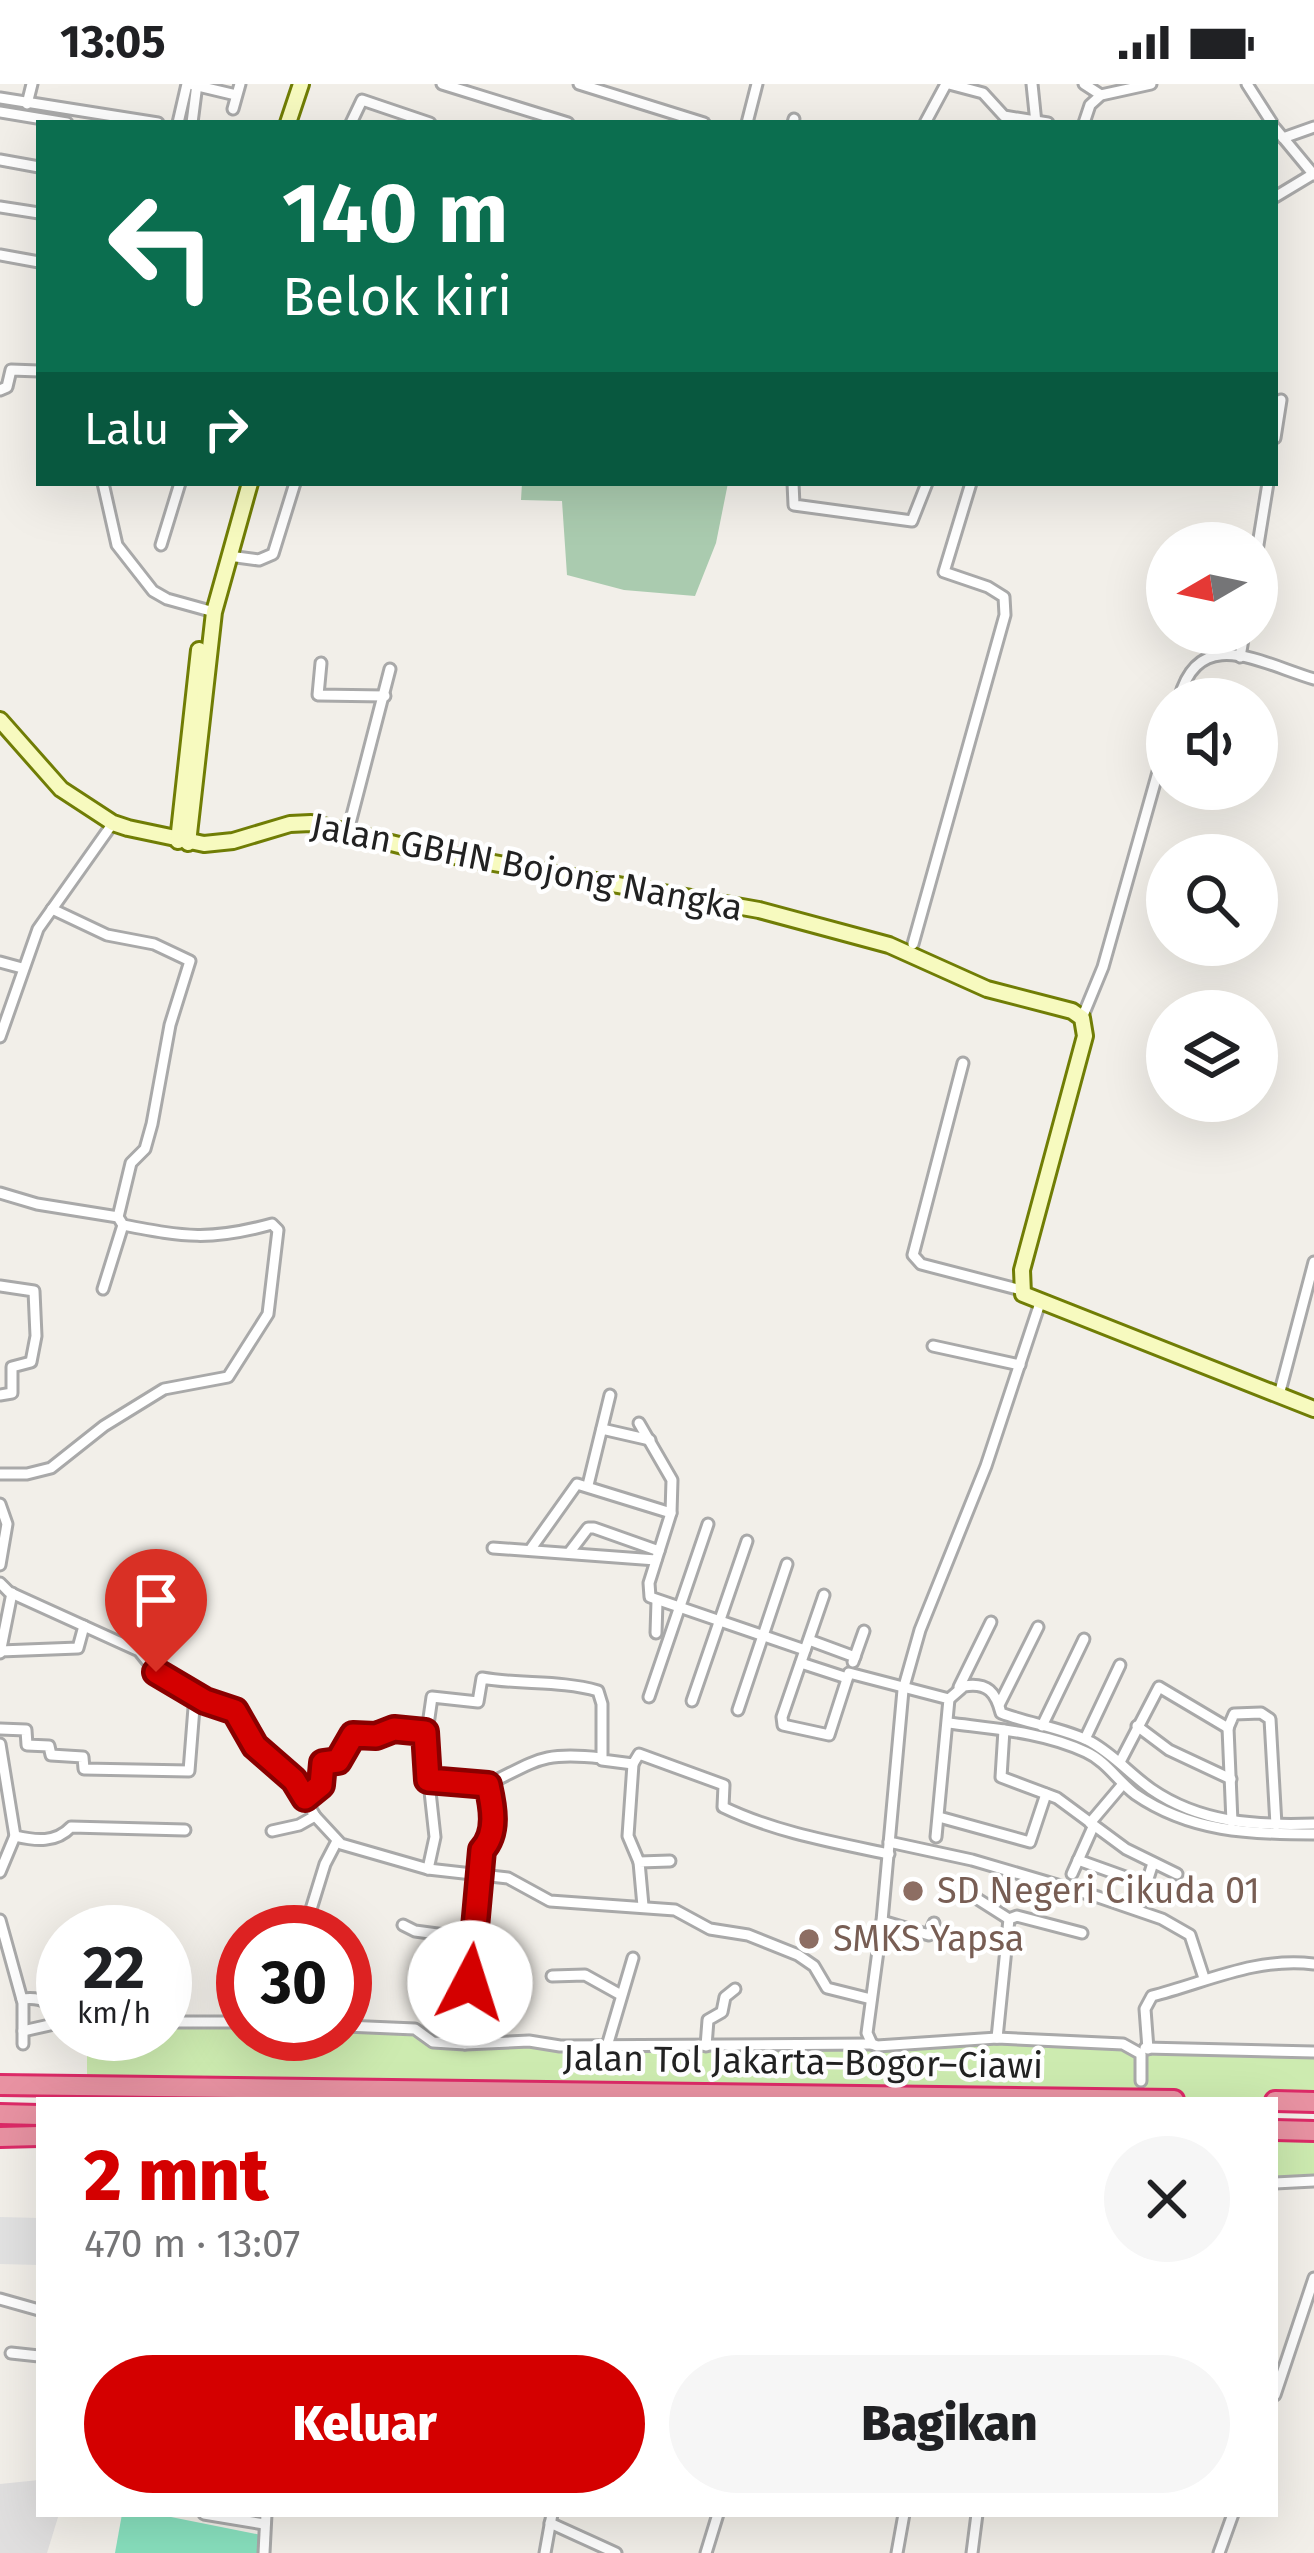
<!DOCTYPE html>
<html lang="id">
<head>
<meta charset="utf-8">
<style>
  :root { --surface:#fff; --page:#f6f6f6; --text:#202124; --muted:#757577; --accent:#d40000 }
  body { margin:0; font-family:"Fira Sans",sans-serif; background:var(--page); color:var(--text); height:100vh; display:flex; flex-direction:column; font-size:45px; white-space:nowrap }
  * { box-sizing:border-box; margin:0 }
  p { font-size:39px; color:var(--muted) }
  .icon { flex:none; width:66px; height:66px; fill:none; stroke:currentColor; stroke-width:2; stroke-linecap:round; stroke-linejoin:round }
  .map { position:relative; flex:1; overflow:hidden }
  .drawer { position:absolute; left:36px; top:2013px; width:1242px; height:420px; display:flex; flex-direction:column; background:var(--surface); border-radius:0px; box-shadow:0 12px 48px #0002 }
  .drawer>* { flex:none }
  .top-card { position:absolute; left:36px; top:36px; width:1242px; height:366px; border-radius:0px; box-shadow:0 12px 48px #0002; background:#0b6e4f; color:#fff; overflow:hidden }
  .needle { width:78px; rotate:261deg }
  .buttons { position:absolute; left:1146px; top:438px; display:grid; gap:24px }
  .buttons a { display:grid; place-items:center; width:132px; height:132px; border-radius:50%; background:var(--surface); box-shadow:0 12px 48px #0002; font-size:60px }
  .speed { position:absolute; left:36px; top:1821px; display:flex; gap:24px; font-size:60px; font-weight:700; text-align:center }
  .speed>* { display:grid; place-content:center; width:156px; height:156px; border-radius:50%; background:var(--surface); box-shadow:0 12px 48px #0002; line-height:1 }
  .speed small { font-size:30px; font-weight:400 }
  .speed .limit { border:18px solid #d22; background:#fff; color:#111 }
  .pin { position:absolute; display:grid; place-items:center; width:102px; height:102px; color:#fff; margin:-123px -51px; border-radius:50% 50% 50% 0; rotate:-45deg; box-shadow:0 0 12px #0007 }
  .pin .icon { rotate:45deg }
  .me { position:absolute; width:132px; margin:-66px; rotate:5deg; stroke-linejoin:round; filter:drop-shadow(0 0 9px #0008) }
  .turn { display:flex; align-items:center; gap:42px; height:252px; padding:0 48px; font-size:54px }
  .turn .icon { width:156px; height:156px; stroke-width:2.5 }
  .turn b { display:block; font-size:84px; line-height:102px }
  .then { display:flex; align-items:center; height:114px; padding:0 48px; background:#0003; gap:24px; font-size:45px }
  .round { display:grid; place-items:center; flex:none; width:126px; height:126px; border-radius:63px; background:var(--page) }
  .overview { display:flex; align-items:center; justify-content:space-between; height:204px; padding:0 48px }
  h1 { font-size:72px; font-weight:800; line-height:90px; color:var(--accent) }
  .action { display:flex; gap:24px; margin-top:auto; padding:24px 48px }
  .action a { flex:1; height:138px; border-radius:72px; background:var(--accent); color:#fff; font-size:48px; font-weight:800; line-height:138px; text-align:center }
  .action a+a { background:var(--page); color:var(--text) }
  .status { display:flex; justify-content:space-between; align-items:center; height:84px; padding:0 60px; background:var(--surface); direction:ltr }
  .status svg { height:33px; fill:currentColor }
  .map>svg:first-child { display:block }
  .residential { fill:#e0dfdf }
  .grass { fill:#cdebb0 }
  .cemetery { fill:#aacbaf }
  .pitch { fill:#88e0be }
  .parking { fill:#e2e2e2 }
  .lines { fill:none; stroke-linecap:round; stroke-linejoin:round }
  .street-casing { stroke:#a9a9a9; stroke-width:15 }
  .secondary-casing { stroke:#707d05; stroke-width:20 }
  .highway-casing { stroke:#dc2a67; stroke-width:24 }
  .street { stroke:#fff; stroke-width:9 }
  .secondary { stroke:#f7fabf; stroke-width:14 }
  .highway { stroke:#e892a2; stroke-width:18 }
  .route-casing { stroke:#8a0000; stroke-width:30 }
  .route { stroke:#d40000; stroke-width:21 }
  .education-dot { fill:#8d6e63; stroke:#fff; stroke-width:4.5 }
  .labels { text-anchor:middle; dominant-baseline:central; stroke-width:9; stroke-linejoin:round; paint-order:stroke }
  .street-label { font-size:36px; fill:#222; stroke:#fff }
  .education-label { font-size:36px; fill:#785e54; stroke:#fff; text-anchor:start }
</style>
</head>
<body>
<div class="status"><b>13:05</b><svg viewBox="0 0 49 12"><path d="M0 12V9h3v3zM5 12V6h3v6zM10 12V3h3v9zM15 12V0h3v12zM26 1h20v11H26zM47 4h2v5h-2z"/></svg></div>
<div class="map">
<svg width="1314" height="2469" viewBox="0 0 1314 2469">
  <rect width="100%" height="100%" fill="#f2efe9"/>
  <path class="residential" d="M39,2396V2430H59L47,2469H0V2400Z"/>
  <g class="grass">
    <path d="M165,1938H243V1950H345V1942L415,1945L433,1958L872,1960L997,1954L1136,1964L1314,1968V2018L87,2002V1950H165Z"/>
    <path d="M1275,2046L1314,2047V2096L1275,2098Z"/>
  </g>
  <path class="cemetery" d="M522,399H728L716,459L695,512L624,506L567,491L562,417L521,416Z"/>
  <path class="pitch" d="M122,2430H156L261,2451L257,2469H115Z"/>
  <path class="parking" d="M0,2133L39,2134V2181L0,2180Z"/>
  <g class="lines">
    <defs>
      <g id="street">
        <path d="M190,0L236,11"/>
        <path d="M442,0L568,39"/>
        <path d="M579,0L704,39"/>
        <path d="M949,0L983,9L1004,32L1048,39"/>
        <path d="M1032,0L1036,39"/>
        <path d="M1084,0L1101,11"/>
        <path d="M1247,0L1272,39"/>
        <path d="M0,14L158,39"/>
        <path d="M27,20L32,0"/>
        <path d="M233,25L240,0"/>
        <path d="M0,28L67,39"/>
        <path d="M178,39L187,0"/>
        <path d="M192,39L197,0"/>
        <path d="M351,39L362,16L430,39"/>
        <path d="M747,39L757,0"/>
        <path d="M793,39L794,35"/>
        <path d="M925,39L946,0"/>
        <path d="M1084,39L1090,21L1101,11L1151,0"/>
        <path d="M1275,44L1314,91"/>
        <path d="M1283,54L1314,43"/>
        <path d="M0,76L39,83"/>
        <path d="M1275,113L1313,90"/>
        <path d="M0,123L39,129"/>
        <path d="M0,171L39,178"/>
        <path d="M0,306L7,303L11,286L39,287"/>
        <path d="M1275,354L1281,316"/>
        <path d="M103,399L117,461L153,507L167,515L214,528"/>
        <path d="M793,399L794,421L912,437L927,399"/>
        <path d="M161,461L180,399"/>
        <path d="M1257,467L1268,399"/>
        <path d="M229,472L259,476L273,470L295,399"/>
        <path d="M1240,573L1244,549"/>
        <path d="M321,579L318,611L385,612"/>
        <path d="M1179,615C1199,540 1260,579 1314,595"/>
        <path d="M348,747L390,585"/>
        <path d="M52,825L107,851L154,860L190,877L170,941L152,1040L145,1065L131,1079L118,1133"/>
        <path d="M913,860L1005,531L1004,513L988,503L944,488L971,399"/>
        <path d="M0,878L22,884"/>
        <path d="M1082,934L1103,883L1167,656"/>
        <path d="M0,953L38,845L113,739"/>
        <path d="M963,979L913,1171L921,1180L1021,1206"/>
        <path d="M0,1109L37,1120L118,1133L123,1141C185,1153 210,1157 272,1140L278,1146L268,1230L228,1293L164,1305L104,1342L51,1384L27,1390H0"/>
        <path d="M0,1202L34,1207L36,1252L31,1278L12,1283V1309L0,1311"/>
        <path d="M103,1205L123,1141"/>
        <path d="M1040,1219L986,1382L920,1546L903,1606L882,1837L867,1949L872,1960L877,1962L997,1954L1123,1960L1141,1970V1997"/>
        <path d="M933,1262L1020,1281"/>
        <path d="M1279,1311L1314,1178"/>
        <path d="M639,1339L672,1396L671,1429"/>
        <path d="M602,1345L650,1356"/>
        <path d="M588,1401L610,1311"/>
        <path d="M0,1420L7,1440L0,1481"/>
        <path d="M493,1464L656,1476"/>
        <path d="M530,1466L577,1400L671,1429L649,1499L650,1513L805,1566"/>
        <path d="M569,1469L588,1444H594L659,1467"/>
        <path d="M0,1499L9,1508L139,1567L159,1592L172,1600L235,1627L255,1662L294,1696L315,1732L341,1760L428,1785L508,1794L550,1817L675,1826L710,1845L748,1851L798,1871L814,1882L827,1904L871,1915"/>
        <path d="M824,1511L782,1633L783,1641L829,1651L849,1589L949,1615L936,1753"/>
        <path d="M656,1549L657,1517"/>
        <path d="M809,1556L855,1573"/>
        <path d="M0,1567L78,1564L84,1542"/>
        <path d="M0,1569L12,1509"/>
        <path d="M853,1578L864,1547"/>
        <path d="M801,1579L847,1594"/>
        <path d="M959,1603L991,1538"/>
        <path d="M649,1613L708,1440"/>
        <path d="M949,1615L964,1602C988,1598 996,1609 1001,1629C1030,1640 1064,1644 1091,1658C1114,1671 1130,1690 1151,1705C1200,1739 1256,1742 1314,1740"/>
        <path d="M692,1617L747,1457"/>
        <path d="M1000,1619L1038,1543"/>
        <path d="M738,1626L787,1480"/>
        <path d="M949,1639C995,1645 1044,1648 1086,1668C1106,1677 1118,1697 1135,1710C1190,1748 1250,1750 1314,1750"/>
        <path d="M1042,1642L1084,1555"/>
        <path d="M1137,1642L1169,1666L1231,1695"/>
        <path d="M1228,1644L1234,1630L1261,1629L1270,1635L1276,1741"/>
        <path d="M1228,1644L1232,1738"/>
        <path d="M0,1645L26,1646L27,1661L49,1662L51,1671L83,1673L84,1685L189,1687L195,1611"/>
        <path d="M1004,1646L1001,1693L1057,1714L1126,1765L1177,1790"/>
        <path d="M1085,1655L1120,1581"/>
        <path d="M0,1660L15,1752C36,1757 56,1759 71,1743L185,1746"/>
        <path d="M1120,1678L1159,1603L1228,1644"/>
        <path d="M633,1680L628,1752L639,1778"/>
        <path d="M428,1696L468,1697L484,1702C536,1678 539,1667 601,1674"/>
        <path d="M488,1701C494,1723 498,1749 482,1767L465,1960L529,1957L560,1962L872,1960"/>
        <path d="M305,1714L321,1701L323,1679L338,1677L353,1651L376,1653L394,1645L425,1648"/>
        <path d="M939,1733L1030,1758L1046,1710"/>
        <path d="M1090,1739L1123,1700"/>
        <path d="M272,1747L299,1741L315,1732"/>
        <path d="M889,1758L972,1776L1098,1813L1162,1835L1190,1851L1204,1894"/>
        <path d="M1078,1776L1145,1800"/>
        <path d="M428,1785L435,1753L425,1662L432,1613L478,1618L482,1594C521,1601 560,1596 598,1607L602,1620V1676L633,1680L639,1670L724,1701L723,1723C775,1748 832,1758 889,1770"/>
        <path d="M0,1788L15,1752"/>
        <path d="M1072,1790L1093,1743"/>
        <path d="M976,1814L1009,1835"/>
        <path d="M1140,1820L1153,1779"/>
        <path d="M643,1822L639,1778L670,1777"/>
        <path d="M0,1836L23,1919V1960"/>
        <path d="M882,1837L929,1851L934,1839"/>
        <path d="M403,1841L415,1847L475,1855"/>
        <path d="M304,1848L325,1780L337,1757"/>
        <path d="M552,1892L585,1891L621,1911"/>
        <path d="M22,1915C45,1912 50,1920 62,1938"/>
        <path d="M165,1938H243"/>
        <path d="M345,1942L415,1945L433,1958L465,1960"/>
        <path d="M23,1947L63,1938"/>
        <path d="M997,1954L1009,1835L1017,1832L1082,1849"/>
        <path d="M607,1962L633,1874"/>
        <path d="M706,1962L708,1936L722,1928L725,1913L735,1905"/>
        <path d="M1145,1964L1314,1968"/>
        <path d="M1148,1965L1145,1925L1152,1912C1207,1898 1255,1873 1314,1880"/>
        <path d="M1275,2099L1314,2097"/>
        <path d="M0,2215L39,2226"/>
        <path d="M11,2269L39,2272"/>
        <path d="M1275,2311L1314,2194"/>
        <path d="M204,2430L264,2440"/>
        <path d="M550,2439L616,2469"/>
        <path d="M264,2469L266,2430"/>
        <path d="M545,2469L552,2430"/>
        <path d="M706,2469L718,2430"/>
        <path d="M897,2469L904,2430"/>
        <path d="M972,2469L977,2430"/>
        <path d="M1219,2469L1233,2430"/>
      </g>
      <g id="secondary">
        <path d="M288,39L301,0"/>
        <path d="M0,636L61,705L113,739L128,744L204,760L233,757L290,740L311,739L415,765L759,826L889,861L987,905L1072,927L1082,934L1085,952L1022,1186L1023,1210L1314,1325"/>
        <path d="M178,757L199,566"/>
        <path d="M188,759L214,528L250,399"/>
      </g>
      <g id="highway">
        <path d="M0,2001L1174,2016"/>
        <path d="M1275,2017L1314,2018"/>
        <path d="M0,2030L39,2031"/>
        <path d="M1275,2046L1314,2047"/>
        <path d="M0,2053L39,2052"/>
      </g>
    </defs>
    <use href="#street" class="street-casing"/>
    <use href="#secondary" class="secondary-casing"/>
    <use href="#highway" class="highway-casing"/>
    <use href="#street" class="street"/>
    <use href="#secondary" class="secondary"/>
    <use href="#highway" class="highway"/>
  </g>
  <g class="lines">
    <defs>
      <path id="route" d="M156,1588L205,1617L235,1627L255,1662L294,1696L305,1714L321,1701L323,1679L338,1677L353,1651L376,1652L394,1645L425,1648L428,1696L488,1701C493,1723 498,1749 482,1766L470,1899"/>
    </defs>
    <use href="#route" class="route-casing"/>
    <use href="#route" class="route"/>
  </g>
  <g class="education-dot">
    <circle cx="913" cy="1807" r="12"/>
    <circle cx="809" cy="1855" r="12"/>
  </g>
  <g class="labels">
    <g class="street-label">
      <text transform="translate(527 783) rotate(11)">Jalan GBHN Bojong Nangka</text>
      <text transform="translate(803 1978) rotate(1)">Jalan Tol Jakarta–Bogor–Ciawi</text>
    </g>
    <g class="education-label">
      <text x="937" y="1807">SD Negeri Cikuda 01</text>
      <text x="833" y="1855">SMKS Yapsa</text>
    </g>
  </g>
</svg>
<div class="buttons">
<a><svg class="needle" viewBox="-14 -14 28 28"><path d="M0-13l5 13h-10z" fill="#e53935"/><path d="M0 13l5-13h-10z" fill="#757577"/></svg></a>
<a><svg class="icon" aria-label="sound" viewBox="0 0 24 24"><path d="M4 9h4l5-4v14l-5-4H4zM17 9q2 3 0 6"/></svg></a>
<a><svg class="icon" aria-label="search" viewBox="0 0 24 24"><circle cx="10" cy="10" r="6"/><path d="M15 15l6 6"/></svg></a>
<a><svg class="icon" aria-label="layers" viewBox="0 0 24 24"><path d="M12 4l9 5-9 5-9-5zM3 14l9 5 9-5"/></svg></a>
</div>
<div class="speed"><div>22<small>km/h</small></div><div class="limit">30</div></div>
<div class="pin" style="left:156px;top:1588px;background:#d93025"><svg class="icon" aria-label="arrive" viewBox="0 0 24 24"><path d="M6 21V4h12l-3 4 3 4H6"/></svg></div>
<svg class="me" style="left:470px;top:1899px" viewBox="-20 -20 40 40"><circle r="19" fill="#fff"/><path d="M0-13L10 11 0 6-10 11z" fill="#d40000"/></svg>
<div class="top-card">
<div class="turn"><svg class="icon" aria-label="left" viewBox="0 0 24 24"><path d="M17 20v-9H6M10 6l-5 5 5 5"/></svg><div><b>140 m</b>Belok kiri</div></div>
<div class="then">Lalu<svg class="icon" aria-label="right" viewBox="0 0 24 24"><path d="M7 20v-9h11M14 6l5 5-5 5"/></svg></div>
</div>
<section class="drawer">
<div class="overview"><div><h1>2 mnt</h1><p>470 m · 13:07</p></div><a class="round"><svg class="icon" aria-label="close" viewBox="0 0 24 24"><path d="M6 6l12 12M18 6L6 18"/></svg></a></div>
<div class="action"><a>Keluar</a><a>Bagikan</a></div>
</section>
</div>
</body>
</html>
